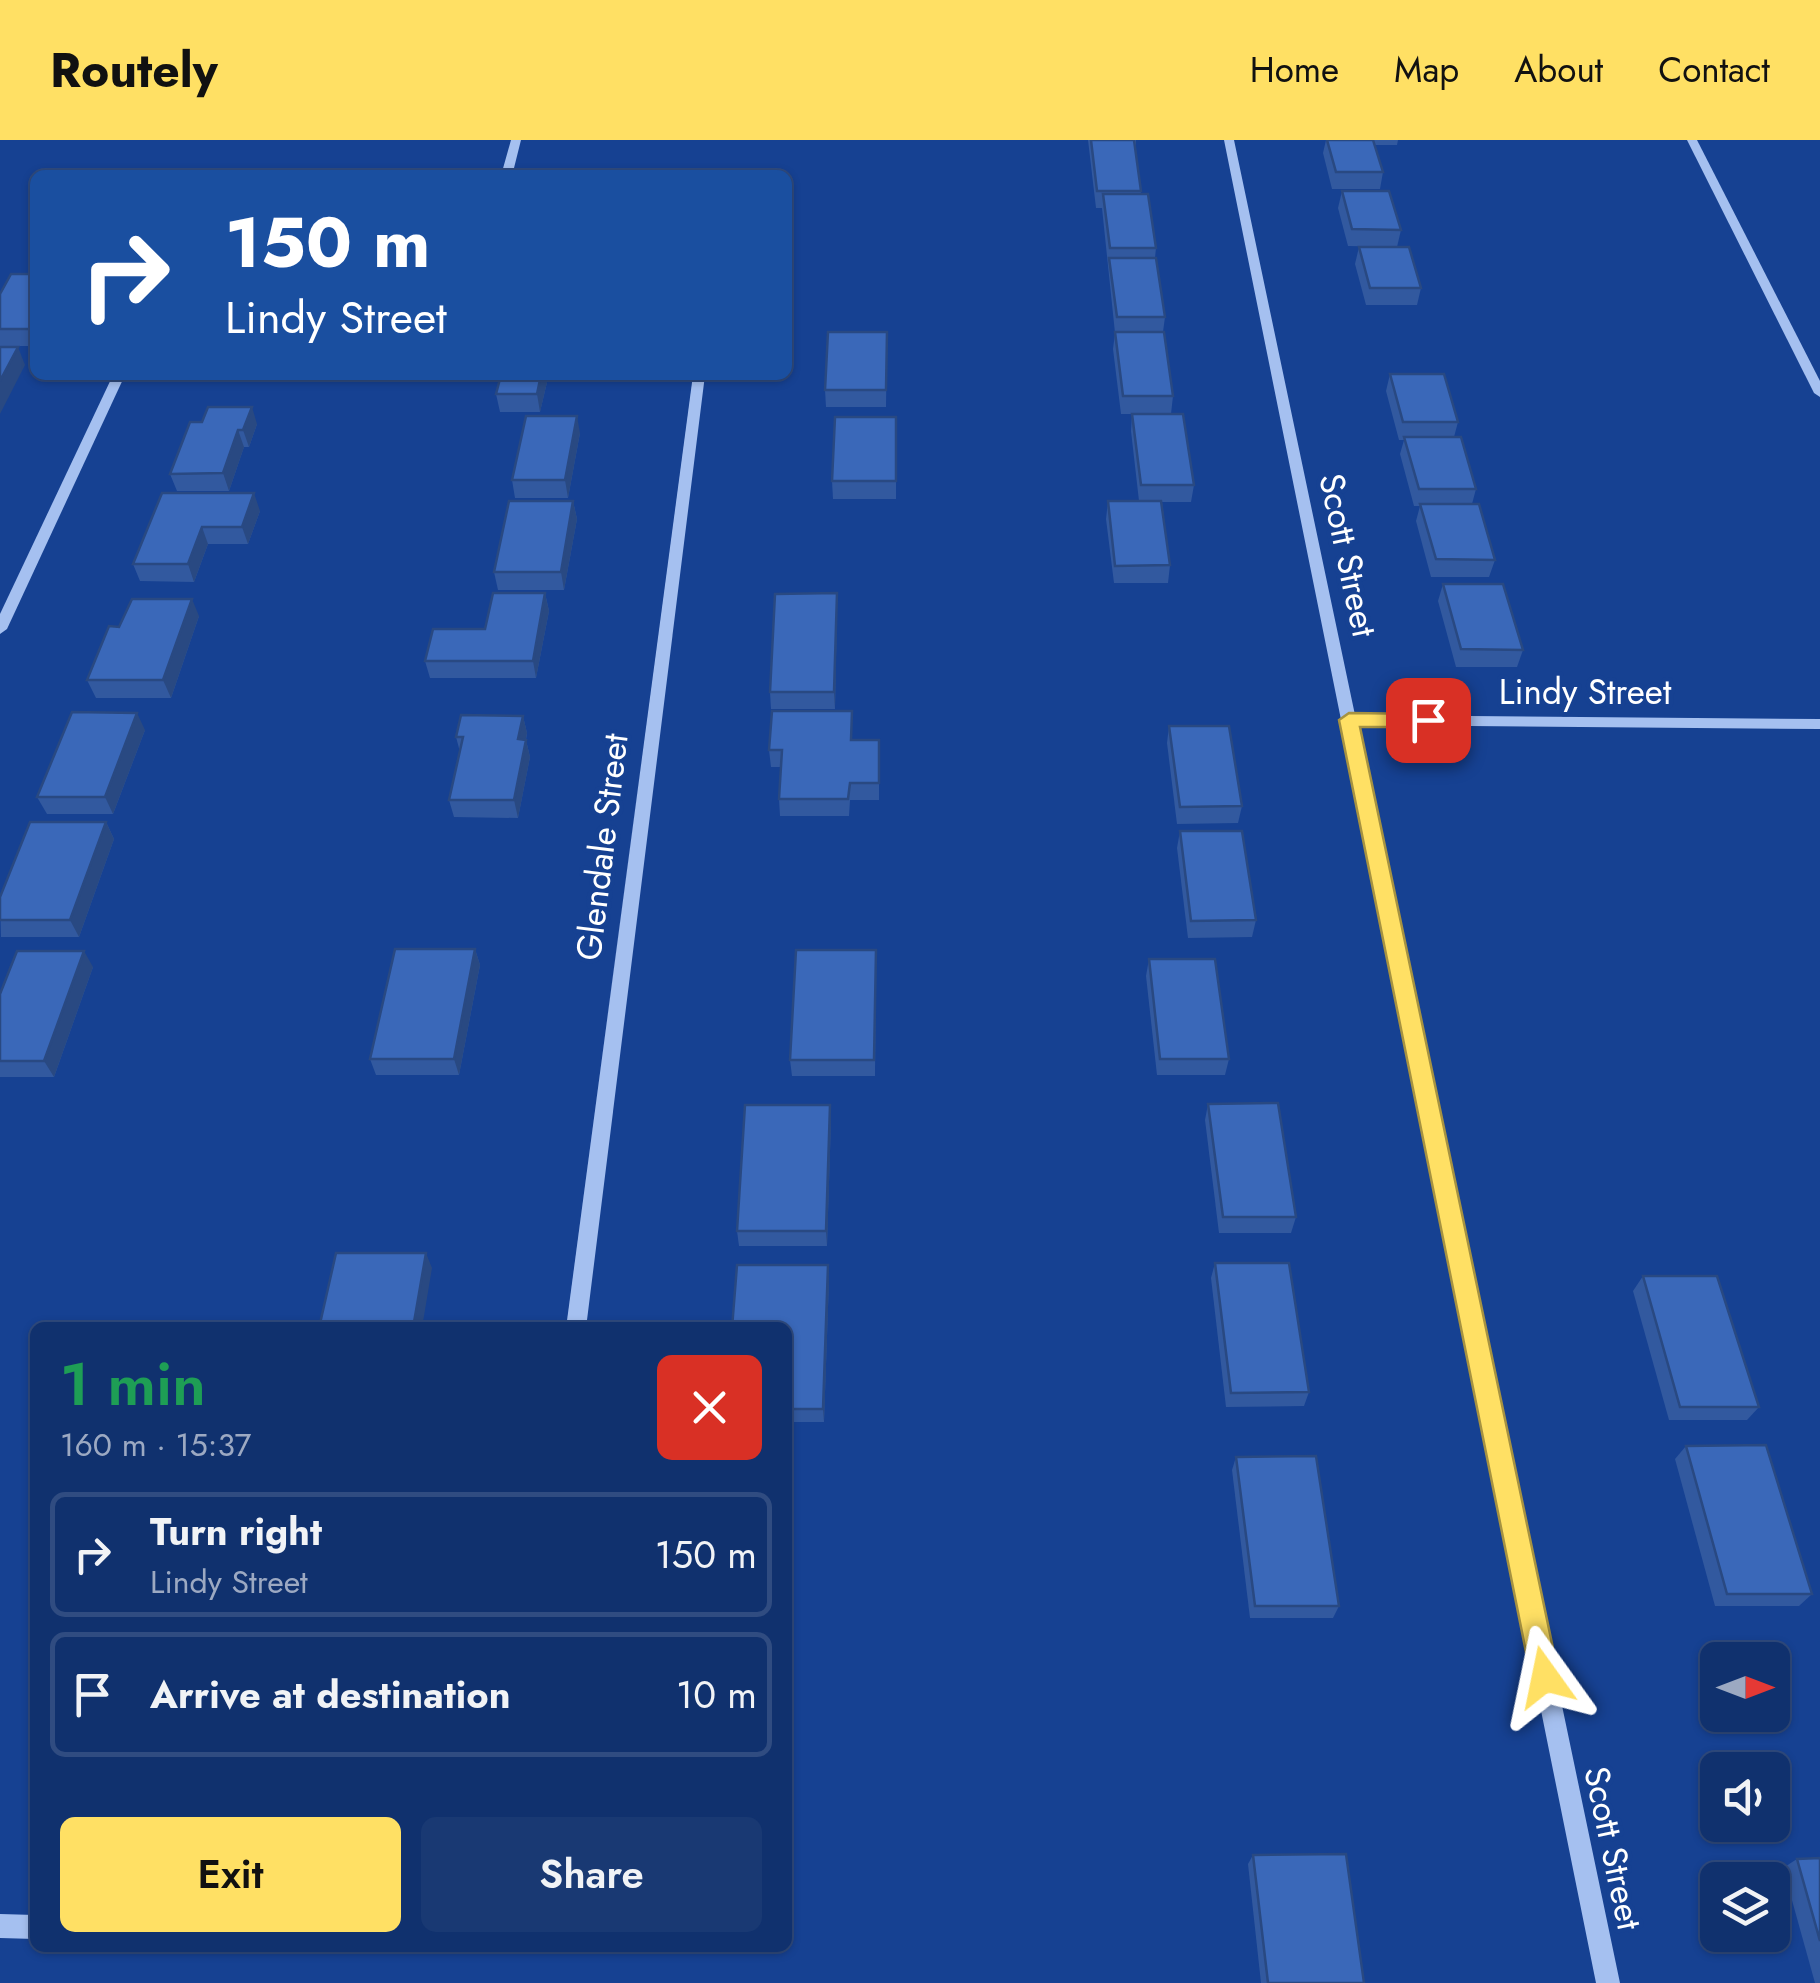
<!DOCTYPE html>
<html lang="en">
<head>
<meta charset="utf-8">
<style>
  :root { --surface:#10316e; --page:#193973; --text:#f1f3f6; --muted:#9ca9c2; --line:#304c81; --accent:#ffe064 }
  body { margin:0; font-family:Jost,sans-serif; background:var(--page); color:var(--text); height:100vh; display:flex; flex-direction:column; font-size:38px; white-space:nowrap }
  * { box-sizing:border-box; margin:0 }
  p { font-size:32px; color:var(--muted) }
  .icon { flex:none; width:55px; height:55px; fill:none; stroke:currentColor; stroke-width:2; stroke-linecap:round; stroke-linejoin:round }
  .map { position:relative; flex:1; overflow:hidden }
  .panel { position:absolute; left:30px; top:1182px; width:762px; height:630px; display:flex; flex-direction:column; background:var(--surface); border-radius:15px; box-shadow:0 2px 8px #0004,0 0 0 2px var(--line) }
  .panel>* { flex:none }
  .top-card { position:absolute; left:30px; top:30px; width:762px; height:210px; border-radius:15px; box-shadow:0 2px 8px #0004,0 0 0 2px var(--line); background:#1a4fa0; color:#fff; overflow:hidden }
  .needle { width:65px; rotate:90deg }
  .tools { position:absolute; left:1700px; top:1502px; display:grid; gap:20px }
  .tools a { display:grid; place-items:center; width:90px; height:90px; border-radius:15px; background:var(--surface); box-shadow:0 2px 8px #0004,0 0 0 2px var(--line); font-size:50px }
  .pin { position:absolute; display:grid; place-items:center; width:85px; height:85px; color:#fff; margin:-42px; border-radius:20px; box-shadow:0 5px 15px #0006 }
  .me { position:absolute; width:110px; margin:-55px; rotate:348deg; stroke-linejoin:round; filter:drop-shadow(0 0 8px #0008) }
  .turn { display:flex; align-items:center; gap:35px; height:210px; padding:0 30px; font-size:45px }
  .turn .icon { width:130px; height:130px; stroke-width:2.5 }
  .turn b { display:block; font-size:70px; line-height:85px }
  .round { display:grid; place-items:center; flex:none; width:105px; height:105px; border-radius:15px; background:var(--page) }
  .summary { display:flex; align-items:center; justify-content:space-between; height:170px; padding:0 30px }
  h1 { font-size:60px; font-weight:600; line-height:75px; color:#1e9e55 }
  .cta { display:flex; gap:20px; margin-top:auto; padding:20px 30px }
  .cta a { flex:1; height:115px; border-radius:15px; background:var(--accent); color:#111; font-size:40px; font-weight:600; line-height:115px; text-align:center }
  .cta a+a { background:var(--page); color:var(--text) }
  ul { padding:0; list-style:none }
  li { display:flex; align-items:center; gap:30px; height:125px; margin:0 20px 15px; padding:0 10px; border:5px solid var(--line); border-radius:15px }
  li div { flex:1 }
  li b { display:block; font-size:38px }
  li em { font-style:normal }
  header { display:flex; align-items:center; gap:60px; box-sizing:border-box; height:140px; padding:0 50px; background:var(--accent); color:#111 }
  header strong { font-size:48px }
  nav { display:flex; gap:55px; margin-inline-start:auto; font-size:35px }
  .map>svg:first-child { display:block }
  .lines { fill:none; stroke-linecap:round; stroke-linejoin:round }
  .minor { fill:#a5c0f0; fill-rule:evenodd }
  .wall { fill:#32599f }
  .shaded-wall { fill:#294982 }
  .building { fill:#3a68b9; stroke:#294982; stroke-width:2.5 }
  .route { fill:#ffe064; stroke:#a69241; stroke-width:2.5 }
  .labels { text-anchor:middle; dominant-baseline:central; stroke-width:9; stroke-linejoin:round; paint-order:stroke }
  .street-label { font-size:35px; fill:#fff; stroke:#164192 }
</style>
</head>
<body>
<header>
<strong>Routely</strong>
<nav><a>Home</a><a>Map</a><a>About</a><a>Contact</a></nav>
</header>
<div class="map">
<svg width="1820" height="1843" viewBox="0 0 1820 1843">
  <rect width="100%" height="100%" fill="#164192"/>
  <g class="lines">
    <g class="minor">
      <path d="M511,0H521L513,32H632L638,35H267L273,32H502Z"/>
      <path d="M1224,0H1234L1355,575L1820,579V589L1357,585L1620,1843H1596Z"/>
      <path d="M1687,0H1697L1820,241V257L1814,253Z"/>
      <path d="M113,235H125L7,489L0,494V474Z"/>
      <path d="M693,235H705L586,1188H566Z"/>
      <path d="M0,1774L35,1775V1799L0,1798Z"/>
    </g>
  </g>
  <g class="wall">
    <path d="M1088,0H1136V9L1141,54L1156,108L1155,118L1165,177L1163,192L1173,256L1171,274H1121L1113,209L1115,193L1102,68H1096Z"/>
    <path d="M1326,0H1398L1397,5H1375L1383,32L1380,49H1332L1323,13Z"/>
    <path d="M1342,51L1401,90L1397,107L1348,106L1338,68Z"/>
    <path d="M1359,107L1421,148L1417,165H1366L1355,124Z"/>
    <path d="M35,134V206H0V154Z"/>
    <path d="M887,192L886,267H826L825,250Z"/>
    <path d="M1390,234L1458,282L1454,297L1476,349L1472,364L1495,420L1489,437H1431L1416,381L1420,366H1414L1400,314L1404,300H1399L1386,251Z"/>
    <path d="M501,235H597V239L548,238L540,272H500L496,254Z"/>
    <path d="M1132,274L1194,345L1191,362H1162L1170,425L1168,443H1114L1106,379L1108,361H1139L1131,291Z"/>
    <path d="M896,277V359H833L832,341Z"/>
    <path d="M190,282L257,284L249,307H244L229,351H177L170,334Z"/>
    <path d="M580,293L568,358H515L512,340Z"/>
    <path d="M162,353L260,371L248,404H208L194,442L140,441L133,424Z"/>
    <path d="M573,361L577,379L564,450H498L494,432Z"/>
    <path d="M1443,444L1523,510L1517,527H1456L1438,461Z"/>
    <path d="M545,453L549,471L536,538H430L425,521L485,489Z"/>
    <path d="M837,470L835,569H771L770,552Z"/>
    <path d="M199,476L171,558H96L87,540L119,487Z"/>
    <path d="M523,576L527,593L526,600L530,617L518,678L454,677L449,660L460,612L456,597Z"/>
    <path d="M1169,586L1242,666L1238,683L1177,684L1167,603Z"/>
    <path d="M145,590L113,674H47L37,657Z"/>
    <path d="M852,600H879V660H850L849,676H780L779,659L781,627H771L769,610Z"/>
    <path d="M106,682L114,699L79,797H1L0,757Z"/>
    <path d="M1180,691L1256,780L1252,797L1188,798L1177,708Z"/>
    <path d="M475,809L480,825L459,935H376L370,919Z"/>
    <path d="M1149,819L1229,919L1225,935H1157L1146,836Z"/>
    <path d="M876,826L875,936H792L790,920Z"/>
    <path d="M93,827L54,937H0V854Z"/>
    <path d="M1208,964L1296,1077L1291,1093H1219L1205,980Z"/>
    <path d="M831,981L827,1106H739L737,1091Z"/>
    <path d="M1215,1123L1309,1252L1304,1266L1226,1267L1211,1138Z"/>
    <path d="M1643,1136L1759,1267L1747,1280H1669L1633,1151Z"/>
    <path d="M829,1140L824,1282H788V1188Z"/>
    <path d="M1686,1306L1812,1454L1799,1466H1715L1675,1319Z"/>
    <path d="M1236,1317L1339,1466L1333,1478H1250L1232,1330Z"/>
    <path d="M1253,1715L1364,1843H1261L1248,1724Z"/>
    <path d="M1820,1718V1843H1815L1783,1728L1797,1719Z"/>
  </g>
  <g class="shaded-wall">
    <path d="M35,178V203L29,189Z"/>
    <path d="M18,207L25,225L0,274V241Z"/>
    <path d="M541,235H547L548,238L540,272L537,254Z"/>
    <path d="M252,267L257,284L249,307L243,290Z"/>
    <path d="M577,276L580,293L568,358L565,340Z"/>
    <path d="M238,290L244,307L229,351L223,333Z"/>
    <path d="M254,353L260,371L248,404L242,387Z"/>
    <path d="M573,361L577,379L564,450L561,432Z"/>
    <path d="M202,387L208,404L194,442L188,424Z"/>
    <path d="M545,453L549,471L536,538L533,521Z"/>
    <path d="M837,453V470L835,569L834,552Z"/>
    <path d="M192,459L199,476L171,558L163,540Z"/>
    <path d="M137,573L145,590L113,674L105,657Z"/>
    <path d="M523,576L527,593L522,617L518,599Z"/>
    <path d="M526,600L530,617L518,678L514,660Z"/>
    <path d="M106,682L114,699L79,797L70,780Z"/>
    <path d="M475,809L480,825L459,935L454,919Z"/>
    <path d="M84,811L93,827L54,937L44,921Z"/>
    <path d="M830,965L831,981L827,1106L826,1091Z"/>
    <path d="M426,1113L432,1128L422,1188H413Z"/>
    <path d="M828,1125L829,1140L824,1282L823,1269Z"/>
  </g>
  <g class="building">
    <path d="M1091,0H1134L1141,51H1097Z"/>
    <path d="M1327,0H1373L1383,32H1336Z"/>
    <path d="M1342,51H1389L1401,90L1352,89Z"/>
    <path d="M1103,54H1148L1156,108H1110Z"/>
    <path d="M1359,107H1409L1421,148H1370Z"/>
    <path d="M1109,118H1156L1165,177H1117Z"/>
    <path d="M11,134H35V178L29,189H0V154Z"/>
    <path d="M828,192H887L886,250H825Z"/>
    <path d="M1115,192H1164L1173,256H1123Z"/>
    <path d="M0,207H18L0,241Z"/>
    <path d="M1390,234H1444L1458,282H1403Z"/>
    <path d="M501,235H541L537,254H496Z"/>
    <path d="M208,267H252L243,290H238L223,333L170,334L190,282H202Z"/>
    <path d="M1132,274H1183L1194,345H1141Z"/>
    <path d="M526,276H577L565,340H512Z"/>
    <path d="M835,277H896V341H832Z"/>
    <path d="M1404,297H1461L1476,349H1419Z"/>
    <path d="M162,353H254L242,387H202L188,424H133Z"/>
    <path d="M509,361H573L561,432H494Z"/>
    <path d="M1108,361H1161L1170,425L1115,426Z"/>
    <path d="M1420,364H1479L1495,420L1436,419Z"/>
    <path d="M1443,444H1503L1523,510L1461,509Z"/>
    <path d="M493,453H545L533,521H425L433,489H485Z"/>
    <path d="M837,453L834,552H770L775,454Z"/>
    <path d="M132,459H192L163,540H87L109,486L119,487Z"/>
    <path d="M772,571H852L851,600H879V643H850L848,659H779L782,610H769Z"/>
    <path d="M72,572L137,573L105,657H37Z"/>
    <path d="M461,575L523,576L518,599L526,600L514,660H449L463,597H456Z"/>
    <path d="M1169,586H1229L1242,666L1180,667Z"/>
    <path d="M30,682H106L70,780H0V757Z"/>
    <path d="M1180,691H1242L1256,780L1191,781Z"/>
    <path d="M395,809H475L454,919H370Z"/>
    <path d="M796,810H876L874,920H790Z"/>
    <path d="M17,811H84L44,921H0V854Z"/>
    <path d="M1149,819H1215L1229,919H1160Z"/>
    <path d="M1278,963L1296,1077H1223L1208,964Z"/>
    <path d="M745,965H830L826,1091H737Z"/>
    <path d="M336,1113H426L413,1188H319Z"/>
    <path d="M1215,1123H1289L1309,1252L1231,1253Z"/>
    <path d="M737,1125H828L823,1269H788V1188H732Z"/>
    <path d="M1643,1136H1717L1759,1267H1680Z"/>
    <path d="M1766,1305L1812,1454H1727L1686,1306Z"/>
    <path d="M1316,1316L1339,1466H1255L1236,1317Z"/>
    <path d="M1346,1714L1364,1843H1268L1253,1715Z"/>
    <path d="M1820,1718V1801L1797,1719Z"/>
  </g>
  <path class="route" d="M1349,573L1428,574L1437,580L1428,587H1360L1559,1537L1555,1547L1545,1551L1535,1547L1531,1537L1339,580Z"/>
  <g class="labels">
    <g class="street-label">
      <text transform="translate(1348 415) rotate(78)">Scott Street</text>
      <text x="1585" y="552">Lindy Street</text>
      <text transform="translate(602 707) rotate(-83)">Glendale Street</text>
      <text transform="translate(1613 1708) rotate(78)">Scott Street</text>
    </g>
  </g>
</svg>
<div class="tools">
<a><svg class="needle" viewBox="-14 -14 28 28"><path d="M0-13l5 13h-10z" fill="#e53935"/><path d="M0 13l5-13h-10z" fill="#9ca9c2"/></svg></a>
<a><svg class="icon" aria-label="sound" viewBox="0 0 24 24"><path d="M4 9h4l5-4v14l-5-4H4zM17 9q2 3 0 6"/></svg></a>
<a><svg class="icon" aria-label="layers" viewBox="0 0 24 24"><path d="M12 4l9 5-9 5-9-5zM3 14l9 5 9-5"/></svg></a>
</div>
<div class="pin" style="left:1428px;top:580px;background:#d93025"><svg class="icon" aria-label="arrive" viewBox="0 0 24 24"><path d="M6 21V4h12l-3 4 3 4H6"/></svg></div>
<svg class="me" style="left:1545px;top:1537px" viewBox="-20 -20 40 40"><path d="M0-17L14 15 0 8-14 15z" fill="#ffe064" stroke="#fff" stroke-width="4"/></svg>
<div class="top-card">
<div class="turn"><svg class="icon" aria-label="right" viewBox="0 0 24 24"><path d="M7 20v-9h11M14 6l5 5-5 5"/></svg><div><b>150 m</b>Lindy Street</div></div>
</div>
<section class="panel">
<div class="summary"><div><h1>1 min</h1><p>160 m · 15:37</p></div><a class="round" style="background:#d93025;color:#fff"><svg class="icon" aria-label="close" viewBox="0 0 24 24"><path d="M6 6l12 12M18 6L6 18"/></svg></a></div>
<ul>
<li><svg class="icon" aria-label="right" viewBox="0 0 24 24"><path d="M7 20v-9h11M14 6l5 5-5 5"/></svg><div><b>Turn right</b><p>Lindy Street</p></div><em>150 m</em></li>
<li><svg class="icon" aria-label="arrive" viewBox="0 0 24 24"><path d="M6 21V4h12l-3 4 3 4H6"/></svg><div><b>Arrive at destination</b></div><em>10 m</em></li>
</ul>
<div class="cta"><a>Exit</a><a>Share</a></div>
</section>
</div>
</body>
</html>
